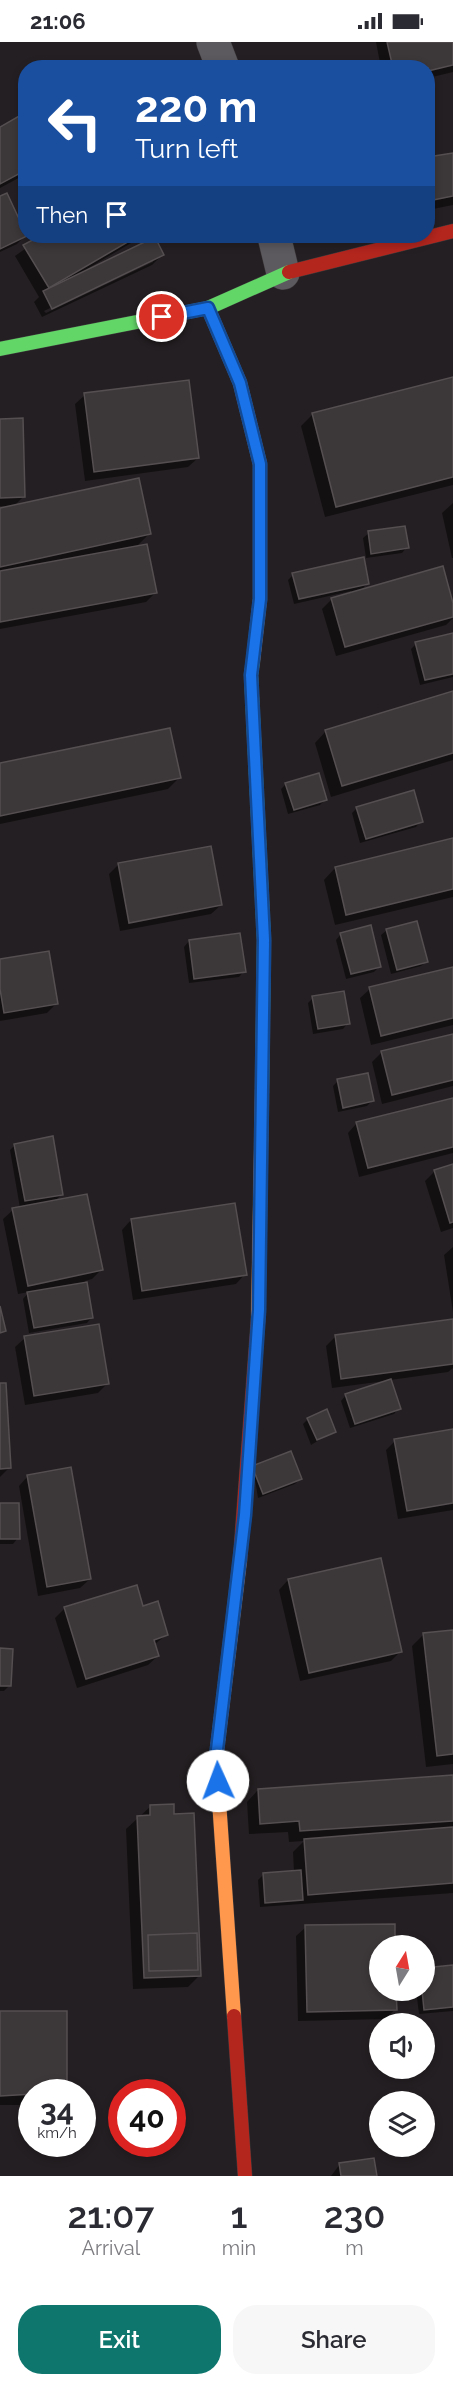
<!DOCTYPE html>
<html lang="en">
<head>
<meta charset="utf-8">
<style>
  :root { --surface:#fff; --page:#f7f7f7; --text:#2b2b33; --muted:#7c7c81; --accent:#0f766e }
  body { margin:0; font-family:Raleway,sans-serif; background:var(--page); color:var(--text); height:100vh; display:flex; flex-direction:column; font-size:22px; white-space:nowrap }
  * { box-sizing:border-box; margin:0 }
  p { font-size:20px; color:var(--muted) }
  .icon { flex:none; width:33px; height:33px; fill:none; stroke:currentColor; stroke-width:2; stroke-linecap:round; stroke-linejoin:round }
  .map { position:relative; height:2134px; overflow:hidden }
  .sheet { display:flex; flex-direction:column; background:var(--surface); flex:1 }
  .sheet>* { flex:none }
  .banner { position:absolute; left:18px; top:18px; width:417px; height:183px; border-radius:24px; box-shadow:0 3px 9px #0003; background:#1a4fa0; color:#fff; overflow:hidden }
  .needle { width:39px; rotate:11deg }
  .fabs { position:absolute; left:369px; top:1893px; display:grid; gap:12px }
  .fabs a { display:grid; place-items:center; width:66px; height:66px; border-radius:50%; background:var(--surface); box-shadow:0 3px 9px #0003; font-size:30px }
  .speed { position:absolute; left:18px; top:2037px; display:flex; gap:12px; font-size:30px; font-weight:700; text-align:center }
  .speed>* { display:grid; place-content:center; width:78px; height:78px; border-radius:50%; background:var(--surface); box-shadow:0 3px 9px #0003; line-height:1 }
  .speed small { font-size:15px; font-weight:400 }
  .speed .limit { border:9px solid #d22; background:#fff; color:#111 }
  .pin { position:absolute; display:grid; place-items:center; width:51px; height:51px; color:#fff; margin:-26px; border:3px solid #fff; border-radius:50%; box-shadow:0 2px 6px #0007 }
  .me { position:absolute; width:66px; margin:-33px; rotate:358deg; stroke-linejoin:round; filter:drop-shadow(0 0 4px #0008) }
  .turn { display:flex; align-items:center; gap:21px; height:126px; padding:0 18px; font-size:27px }
  .turn .icon { width:78px; height:78px; stroke-width:2.5 }
  .turn b { display:block; font-size:42px; line-height:51px }
  .then { display:flex; align-items:center; height:57px; padding:0 18px; background:#0003; gap:12px; font-size:22px }
  .eta { display:flex; justify-content:space-evenly; align-items:center; height:102px; text-align:center }
  .eta b { font-size:36px; font-weight:600; line-height:42px }
  .primary-button { display:flex; gap:12px; margin-top:auto; padding:12px 18px }
  .primary-button a { flex:1; height:69px; border-radius:24px; background:var(--accent); color:#fff; font-size:24px; font-weight:600; line-height:69px; text-align:center }
  .primary-button a+a { background:var(--page); color:var(--text) }
  .status { display:flex; justify-content:space-between; align-items:center; height:42px; padding:0 30px; background:var(--surface); direction:ltr }
  .status svg { height:16px; fill:currentColor }
  .map>svg:first-child { display:block }
  .shadow { fill:#0007; fill-rule:evenodd }
  .building { fill:#3c3739; stroke:#554f51; stroke-width:1.5 }
  .lines { fill:none; stroke-linecap:round; stroke-linejoin:round }
  .street-casing { stroke:#3d3a3c; stroke-width:34 }
  .fast-casing { stroke:#3d3a3c; stroke-width:15 }
  .slow-casing { stroke:#3d3a3c; stroke-width:15 }
  .jam-casing { stroke:#3d3a3c; stroke-width:15 }
  .street { stroke:#5d5a5f; stroke-width:33 }
  .fast { stroke:#63d668; stroke-width:14 }
  .slow { stroke:#ff974d; stroke-width:14 }
  .jam { stroke:#b3261e; stroke-width:14 }
  .route-casing { stroke:#114b97; stroke-width:15 }
  .route { stroke:#1a73e8; stroke-width:10 }
</style>
</head>
<body>
<div class="status"><b>21:06</b><svg viewBox="0 0 49 12"><path d="M0 12V9h3v3zM5 12V6h3v6zM10 12V3h3v9zM15 12V0h3v12zM26 1h20v11H26zM47 4h2v5h-2z"/></svg></div>
<div class="map">
<svg width="453" height="2134" viewBox="0 0 453 2134">
  <rect width="100%" height="100%" fill="#241f22"/>
  <g class="shadow">
    <path d="M376,0H453V30L428,36V26H381Z"/>
    <path d="M26,72V132L0,146V86Z"/>
    <path d="M453,112V163L428,168V117Z"/>
    <path d="M6,153L26,193L17,202L0,210V156Z"/>
    <path d="M43,194H143L87,227L88,229L162,213L152,223L42,275L34,260L39,255L15,214ZM153,217V220L46,271L44,269Z"/>
    <path d="M453,337V443L325,475L301,384L313,372Z"/>
    <path d="M85,353L198,416L188,425L85,439L75,362Z"/>
    <path d="M0,378L24,454L13,465L150,491L136,505L155,551L146,560L0,587V467L10,465L0,464Z"/>
    <path d="M453,461V516H452L442,471Z"/>
    <path d="M369,491L407,505L402,511L366,516L363,496Z"/>
    <path d="M293,533L368,541L360,549L453,566V576L446,583L336,614L322,567L332,557L351,552V549L294,562L288,538Z"/>
    <path d="M453,593V635L420,643L411,607L416,602Z"/>
    <path d="M453,651V718L331,755L315,701L326,689Z"/>
    <path d="M0,723L180,735L168,747L0,782Z"/>
    <path d="M286,742L325,758L320,763L288,772L281,747Z"/>
    <path d="M357,766L421,779L416,785L360,801L352,771Z"/>
    <path d="M453,798V855L335,883L324,838L335,826Z"/>
    <path d="M118,823L221,863L211,872L120,889L109,832Z"/>
    <path d="M387,888L427,919L421,924L391,932L381,893Z"/>
    <path d="M341,892L379,925L374,930L346,937L336,898Z"/>
    <path d="M189,899L244,929L239,935L189,941L184,905Z"/>
    <path d="M0,918L56,962L47,971L0,979Z"/>
    <path d="M453,927V983L371,1003L360,956L370,947Z"/>
    <path d="M313,956L348,981L343,987L313,992L308,961Z"/>
    <path d="M453,994V1044L382,1062L372,1020L381,1011Z"/>
    <path d="M338,1039L372,1059L367,1064L338,1070L333,1044Z"/>
    <path d="M453,1057V1111L359,1135L348,1091L357,1081Z"/>
    <path d="M15,1103L62,1152L55,1159L101,1228L92,1237L85,1239L92,1275L87,1281L29,1291L23,1257L29,1250L18,1252L3,1177L13,1168L20,1166L10,1108Z"/>
    <path d="M453,1124V1186L441,1190L425,1139L434,1130Z"/>
    <path d="M131,1178L245,1232L236,1242L133,1258L122,1188Z"/>
    <path d="M453,1205V1270L444,1213Z"/>
    <path d="M453,1279V1326L448,1330L390,1338L399,1366L394,1372L350,1386L341,1359L346,1353L385,1339L332,1346L326,1304L336,1294Z"/>
    <path d="M25,1296L108,1341L98,1351L25,1363L15,1305Z"/>
    <path d="M0,1343L9,1426L0,1435Z"/>
    <path d="M308,1377L334,1389L311,1403L303,1382Z"/>
    <path d="M453,1389V1468L398,1477L386,1408L395,1399Z"/>
    <path d="M253,1425L300,1437L295,1442L258,1456Z"/>
    <path d="M28,1434L90,1537L80,1546L38,1554L19,1444Z"/>
    <path d="M0,1463L18,1496L13,1502H0Z"/>
    <path d="M288,1538L400,1610L391,1619L300,1639L279,1548Z"/>
    <path d="M136,1545L142,1565L166,1593L154,1603L158,1614L148,1623L77,1646L55,1576L64,1567Z"/>
    <path d="M453,1589V1722L426,1725L412,1604L424,1592Z"/>
    <path d="M0,1608L10,1643L4,1649H0Z"/>
    <path d="M453,1735V1851L260,1865L258,1838L264,1832L294,1830L293,1810L304,1799L289,1800L288,1790L249,1792L247,1760L258,1748Z"/>
    <path d="M151,1764L173,1773L199,1934L188,1945L133,1947L126,1787Z"/>
    <path d="M306,1885L380,1904V1948L395,1967L386,1977L298,1979L296,1894Z"/>
    <path d="M453,1925V1969L419,1972L416,1948H424Z"/>
    <path d="M0,1970H66L65,2050H32V2063H0Z"/>
    <path d="M340,2122L375,2134H331Z"/>
  </g>
  <g class="building">
    <path d="M387,0H453V23L428,29V26H393Z"/>
    <path d="M26,70V128L0,142V85Z"/>
    <path d="M453,111V154L428,159V115Z"/>
    <path d="M7,151L27,194L0,207V154Z"/>
    <path d="M40,194H138L49,246L23,203Z"/>
    <path d="M155,195L164,213L52,267L43,249Z"/>
    <path d="M453,335V435L336,465L312,371Z"/>
    <path d="M189,338L199,416L94,430L84,351Z"/>
    <path d="M23,376L25,455L0,456V377Z"/>
    <path d="M139,436L151,492L0,525V466Z"/>
    <path d="M405,484L409,506L371,512L368,489Z"/>
    <path d="M147,502L157,551L0,580V529Z"/>
    <path d="M364,515L369,542L299,557L292,531Z"/>
    <path d="M443,524L453,561V575L345,605L331,556Z"/>
    <path d="M453,591V632L425,638L415,600Z"/>
    <path d="M453,649V711L342,744L325,688Z"/>
    <path d="M170,686L181,736L0,774V721Z"/>
    <path d="M319,731L327,758L294,768L285,741Z"/>
    <path d="M414,748L423,780L366,797L356,765Z"/>
    <path d="M453,796V847L346,873L335,825Z"/>
    <path d="M211,804L222,863L129,881L118,821Z"/>
    <path d="M417,879L428,920L397,928L386,887Z"/>
    <path d="M371,883L381,925L351,932L340,891Z"/>
    <path d="M240,891L246,930L194,937L189,898Z"/>
    <path d="M49,909L58,962L4,971L0,947V917Z"/>
    <path d="M453,925V976L381,994L369,945Z"/>
    <path d="M344,949L350,982L318,987L312,954Z"/>
    <path d="M453,992V1038L392,1053L381,1009Z"/>
    <path d="M368,1031L374,1059L343,1066L337,1037Z"/>
    <path d="M453,1056V1105L368,1126L356,1080Z"/>
    <path d="M53,1094L63,1153L25,1159L14,1102Z"/>
    <path d="M453,1122V1180L450,1181L434,1128Z"/>
    <path d="M87,1152L103,1228L28,1244L12,1166Z"/>
    <path d="M235,1161L247,1233L142,1249L131,1177Z"/>
    <path d="M87,1240L93,1276L34,1286L27,1250Z"/>
    <path d="M0,1264L6,1289L0,1291Z"/>
    <path d="M453,1277V1322L341,1337L335,1293Z"/>
    <path d="M99,1282L109,1342L34,1354L24,1294Z"/>
    <path d="M391,1337L401,1367L355,1382L345,1352Z"/>
    <path d="M0,1341H6L11,1426L0,1427Z"/>
    <path d="M327,1367L336,1390L317,1398L307,1376Z"/>
    <path d="M453,1387V1461L407,1469L394,1397Z"/>
    <path d="M291,1409L302,1437L263,1452L252,1424Z"/>
    <path d="M71,1425L91,1537L47,1545L27,1433Z"/>
    <path d="M0,1461H19L20,1497H0Z"/>
    <path d="M381,1516L402,1610L309,1631L288,1537Z"/>
    <path d="M137,1543L143,1564L158,1559L168,1593L154,1598L159,1614L86,1637L64,1565Z"/>
    <path d="M453,1588V1712L437,1714L423,1591Z"/>
    <path d="M0,1606L13,1607L11,1644H0Z"/>
    <path d="M453,1733V1779L300,1789L299,1779L260,1782L258,1747Z"/>
    <path d="M174,1762V1772L194,1771L201,1934L144,1936L137,1774L150,1773V1763Z"/>
    <path d="M453,1785V1841L308,1853L304,1797Z"/>
    <path d="M301,1828L303,1858L265,1861L263,1831Z"/>
    <path d="M395,1882V1904H380V1948H396L397,1968L307,1970L305,1883Z"/>
    <path d="M197,1891L198,1928L149,1929L148,1893Z"/>
    <path d="M453,1923V1965L424,1968L422,1948H424V1926Z"/>
    <path d="M0,1969H67V2050L0,2054Z"/>
    <path d="M374,2116L377,2134H341L339,2121Z"/>
  </g>
  <g class="lines">
    <defs>
      <g id="street">
        <path d="M213,0L223,26"/>
        <path d="M274,194L283,231"/>
      </g>
      <g id="fast">
        <path d="M0,307L208,266L289,230"/>
        <path d="M253,619L251,633L264,898L262,1050"/>
      </g>
      <g id="slow">
        <path d="M208,266L240,341L260,422V557L253,619"/>
        <path d="M258,1278L262,1050"/>
        <path d="M234,1974L216,1716L240,1518"/>
      </g>
      <g id="jam">
        <path d="M289,230L453,189"/>
        <path d="M240,1518L258,1278"/>
        <path d="M234,1974L245,2134"/>
      </g>
    </defs>
    <use href="#street" class="street-casing"/>
    <use href="#fast" class="fast-casing"/>
    <use href="#slow" class="slow-casing"/>
    <use href="#jam" class="jam-casing"/>
    <use href="#street" class="street"/>
    <use href="#fast" class="fast"/>
    <use href="#slow" class="slow"/>
    <use href="#jam" class="jam"/>
  </g>
  <g class="lines">
    <defs>
      <path id="route" d="M162,275L208,266L240,341L260,422V557L251,633L264,898L259,1268L245,1473L216,1716L218,1739"/>
    </defs>
    <use href="#route" class="route-casing"/>
    <use href="#route" class="route"/>
  </g>
</svg>
<div class="fabs">
<a><svg class="needle" viewBox="-14 -14 28 28"><path d="M0-13l5 13h-10z" fill="#e53935"/><path d="M0 13l5-13h-10z" fill="#7c7c81"/></svg></a>
<a><svg class="icon" aria-label="sound" viewBox="0 0 24 24"><path d="M4 9h4l5-4v14l-5-4H4zM17 9q2 3 0 6"/></svg></a>
<a><svg class="icon" aria-label="layers" viewBox="0 0 24 24"><path d="M12 4l9 5-9 5-9-5zM3 14l9 5 9-5"/></svg></a>
</div>
<div class="speed"><div>34<small>km/h</small></div><div class="limit">40</div></div>
<div class="pin" style="left:162px;top:275px;background:#d93025"><svg class="icon" aria-label="arrive" viewBox="0 0 24 24"><path d="M6 21V4h12l-3 4 3 4H6"/></svg></div>
<svg class="me" style="left:218px;top:1739px" viewBox="-20 -20 40 40"><circle r="19" fill="#fff"/><path d="M0-13L10 11 0 6-10 11z" fill="#1a73e8"/></svg>
<div class="banner">
<div class="turn"><svg class="icon" aria-label="left" viewBox="0 0 24 24"><path d="M17 20v-9H6M10 6l-5 5 5 5"/></svg><div><b>220 m</b>Turn left</div></div>
<div class="then">Then<svg class="icon" aria-label="arrive" viewBox="0 0 24 24"><path d="M6 21V4h12l-3 4 3 4H6"/></svg></div>
</div>
</div>
<section class="sheet">
<div class="eta">
<div><b>21:07</b><p>Arrival</p></div>
<div><b>1</b><p>min</p></div>
<div><b>230</b><p>m</p></div>
</div>
<div class="primary-button"><a>Exit</a><a>Share</a></div>
</section>
</body>
</html>
